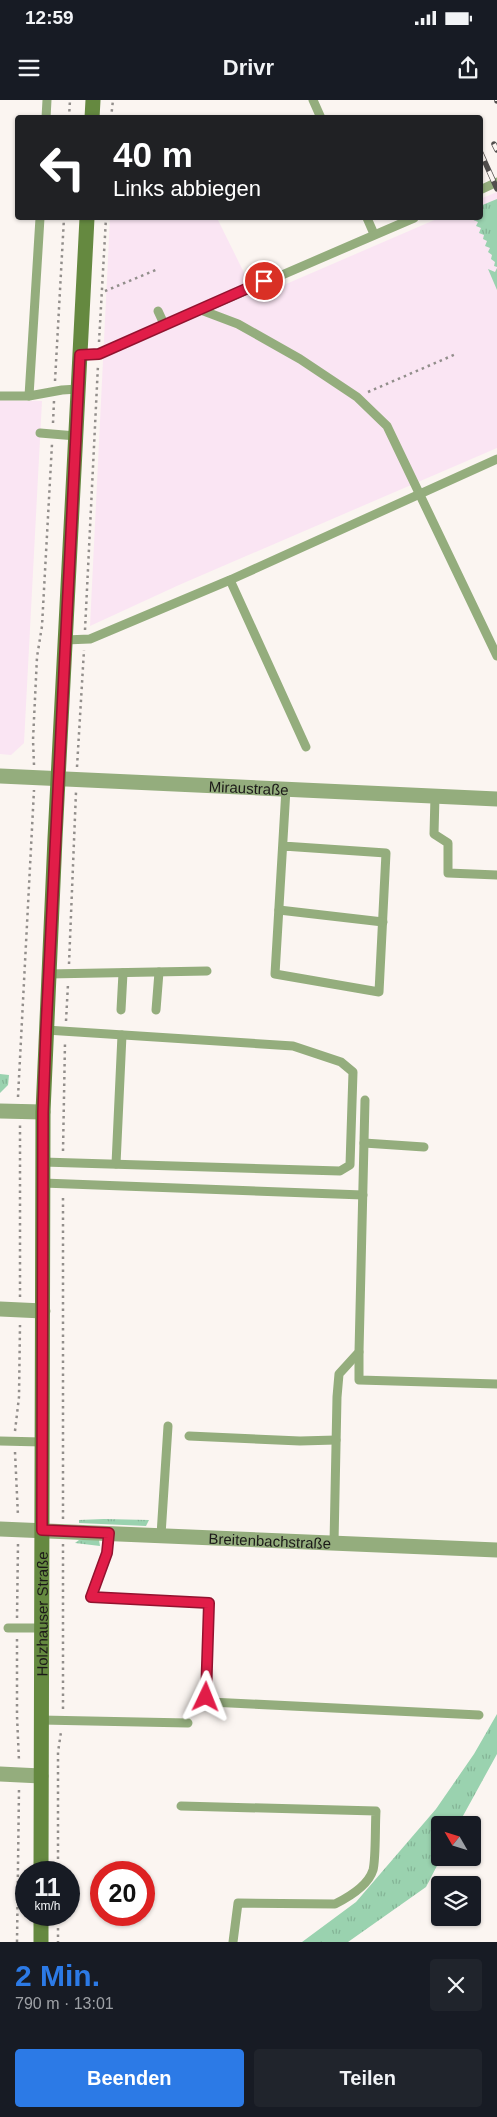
<!DOCTYPE html>
<html lang="de">
<head>
<meta charset="utf-8">
<style>
  :root { --surface:#171b24; --page:#20242c; --text:#f1f3f6; --muted:#9ea1a6; --accent:#2c7ae6 }
  body { margin:0; font-family:Arial,sans-serif; background:var(--page); color:var(--text); height:100vh; display:flex; flex-direction:column; font-size:19px; white-space:nowrap }
  * { box-sizing:border-box; margin:0 }
  p { font-size:16px; color:var(--muted) }
  .icon { flex:none; width:28px; height:28px; fill:none; stroke:currentColor; stroke-width:2; stroke-linecap:round; stroke-linejoin:round }
  .map { position:relative; height:1842px; overflow:hidden }
  .drawer { display:flex; flex-direction:column; background:var(--surface); flex:1 }
  .drawer>* { flex:none }
  .top-card { position:absolute; left:15px; top:15px; width:468px; height:105px; border-radius:5px; box-shadow:0 1px 4px #0004; background:#202124; color:#fff; overflow:hidden }
  .needle { width:32px; rotate:309deg }
  .fabs { position:absolute; left:431px; top:1716px; display:grid; gap:10px }
  .fabs a { display:grid; place-items:center; width:50px; height:50px; border-radius:5px; background:var(--surface); box-shadow:0 1px 4px #0004; font-size:25px }
  .speed { position:absolute; left:15px; top:1761px; display:flex; gap:10px; font-size:25px; font-weight:700; text-align:center }
  .speed>* { display:grid; place-content:center; width:65px; height:65px; border-radius:50%; background:var(--surface); box-shadow:0 1px 4px #0004; line-height:1 }
  .speed small { font-size:12px; font-weight:400 }
  .speed .limit { border:8px solid #d22; background:#fff; color:#111 }
  .pin { position:absolute; display:grid; place-items:center; width:42px; height:42px; color:#fff; margin:-21px; border:2px solid #fff; border-radius:50%; box-shadow:0 1px 5px #0007 }
  .me { position:absolute; width:55px; margin:-28px; rotate:2deg; stroke-linejoin:round; filter:drop-shadow(0 0 4px #0008) }
  .turn { display:flex; align-items:center; gap:18px; height:105px; padding:0 15px; font-size:22px }
  .turn .icon { width:65px; height:65px; stroke-width:2.5 }
  .turn b { display:block; font-size:35px; line-height:42px }
  .round { display:grid; place-items:center; flex:none; width:52px; height:52px; border-radius:5px; background:var(--page) }
  .summary { display:flex; align-items:center; justify-content:space-between; height:85px; padding:0 15px }
  h1 { font-size:30px; font-weight:700; line-height:38px; color:var(--accent) }
  .button { display:flex; gap:10px; margin-top:auto; padding:10px 15px }
  .button a { flex:1; height:58px; border-radius:5px; background:var(--accent); color:#fff; font-size:20px; font-weight:700; line-height:58px; text-align:center }
  .button a+a { background:var(--page); color:var(--text) }
  .status { display:flex; justify-content:space-between; align-items:center; height:35px; padding:0 25px; background:var(--surface); direction:ltr }
  .status svg { height:14px; fill:currentColor }
  header { display:flex; justify-content:space-between; align-items:center; height:65px; padding:0 15px; background:var(--surface); font-size:22px; font-weight:700 }
  .map>svg:first-child { display:block }
  .commercial { fill:#fae5f3 }
  .grass { fill:url(#grass-tufts) }
  .lines { fill:none; stroke-linecap:round; stroke-linejoin:round }
  .path { stroke:#928e8b; stroke-width:2.5; stroke-dasharray:2.5 4; stroke-linecap:butt }
  .lane { stroke:#94ad7d; stroke-width:9 }
  .street { stroke:#94ad7d; stroke-width:15 }
  .secondary { stroke:#658940; stroke-width:15 }
  .rail-casing { stroke:#514e4d; stroke-width:5.5 }
  .rail { stroke:#fbf5f1; stroke-width:4; stroke-dasharray:11; stroke-linecap:butt }
  .route-casing { stroke:#92132f; stroke-width:12 }
  .route { stroke:#e11d48; stroke-width:9 }
  .labels { text-anchor:middle; dominant-baseline:central; stroke-width:5; stroke-linejoin:round; paint-order:stroke }
  .street-label { font-size:15px; fill:#1b1918; stroke:#fbf5f1 }
</style>
</head>
<body>
<div class="status"><b>12:59</b><svg viewBox="0 0 49 12"><path d="M0 12V9h3v3zM5 12V6h3v6zM10 12V3h3v9zM15 12V0h3v12zM26 1h20v11H26zM47 4h2v5h-2z"/></svg></div>
<header><svg class="icon" aria-label="menu" viewBox="0 0 24 24"><path d="M4 6h16M4 12h16M4 18h16"/></svg>Drivr<svg class="icon" aria-label="share" viewBox="0 0 24 24"><path d="M12 15V3M7 8l5-5 5 5M5 13v7h14v-7"/></svg></header>
<div class="map">
<svg width="497" height="1842" viewBox="0 0 497 1842">
  <defs>
    <pattern id="grass-tufts" width="24" height="20" patternUnits="userSpaceOnUse" patternTransform="scale(1.25)"><rect width="24" height="20" fill="#9ad2af"/><path d="M3 7l-1-3M5 7V3M7 7l1-3M15 17l-1-3M17 17v-4M19 17l1-3" fill="none" stroke="#84b496"/></pattern>
  </defs>
  <rect width="100%" height="100%" fill="#fbf5f1"/>
  <g class="commercial">
    <path d="M497,92V348L179,485L90,526L110,118H217L256,197L439,118H480V99Z"/>
    <path d="M0,300L42,301L24,643L11,655L0,654Z"/>
  </g>
  <g class="grass">
    <path d="M497,99V167L494,166L495,162L491,159L492,155L488,152L490,148L485,146L487,141L483,139L484,135L479,133L481,128L476,126L478,122L469,118H480V106Z"/>
    <path d="M497,168V190L488,169L495,172Z"/>
    <path d="M0,974L9,975L8,985L0,993Z"/>
    <path d="M104,1419L149,1420L146,1426L79,1423V1420Z"/>
    <path d="M79,1440H99L100,1446L75,1443Z"/>
    <path d="M497,1614V1654L458,1725H440L441,1758L426,1787L348,1842H302L356,1802L436,1709L474,1654Z"/>
  </g>
  <g class="lines">
    <g class="path">
      <path d="M69,18L70,0"/>
      <path d="M111,18L113,0"/>
      <path d="M105,191L158,169"/>
      <path d="M99,242L106,118"/>
      <path d="M55,281L64,118"/>
      <path d="M368,292L456,254"/>
      <path d="M53,323L54,301"/>
      <path d="M85,530L98,265"/>
      <path d="M34,665L33,640L37,557L42,526L52,344"/>
      <path d="M77,667L84,550"/>
      <path d="M69,864L76,692"/>
      <path d="M66,921L68,884"/>
      <path d="M18,997L34,690"/>
      <path d="M63,1051L65,942"/>
      <path d="M20,1197V1025"/>
      <path d="M15,1331L19,1297L20,1225"/>
      <path d="M15,1352L18,1416"/>
      <path d="M63,1419V1094"/>
      <path d="M17,1518L18,1444"/>
      <path d="M17,1539V1616L19,1661"/>
      <path d="M63,1609V1444"/>
      <path d="M58,1772V1652L61,1632"/>
      <path d="M58,1815V1842"/>
      <path d="M17,1842L19,1689"/>
    </g>
    <g class="lane">
      <path d="M313,0L321,18"/>
      <path d="M46,18L47,0"/>
      <path d="M480,90L497,82"/>
      <path d="M367,118L374,134"/>
      <path d="M201,210L238,224L300,259L357,297L387,326L497,556"/>
      <path d="M158,211L165,226"/>
      <path d="M80,255L99,254L414,118"/>
      <path d="M0,296H29L62,290L78,289"/>
      <path d="M29,296L40,118"/>
      <path d="M40,333L76,336"/>
      <path d="M230,480L306,647"/>
      <path d="M65,540L90,539L230,480L497,359"/>
      <path d="M435,696L434,734L448,743V773L497,775"/>
      <path d="M283,746L386,753L379,892L275,874L286,689"/>
      <path d="M279,810L383,822"/>
      <path d="M48,874L207,871"/>
      <path d="M121,910L123,873"/>
      <path d="M156,910L159,872"/>
      <path d="M364,1043L424,1047"/>
      <path d="M43,1062L340,1071L350,1065L353,972L341,962L293,946L46,930"/>
      <path d="M116,1064L122,935"/>
      <path d="M43,1083L363,1095"/>
      <path d="M359,1252V1280L497,1284"/>
      <path d="M189,1336L300,1341L336,1340"/>
      <path d="M0,1341L42,1342"/>
      <path d="M109,1433L107,1453L91,1497L209,1503L206,1597L210,1602L479,1615"/>
      <path d="M161,1435L168,1326"/>
      <path d="M334,1443L337,1297L339,1274L359,1252L365,1000"/>
      <path d="M8,1528H41"/>
      <path d="M41,1620L188,1623"/>
      <path d="M181,1706L376,1711C375,1725 376,1759 373,1770C368,1786 349,1797 335,1804L238,1803L233,1842"/>
    </g>
    <g class="street">
      <path id="s1" d="M0,676L497,699"/>
      <path d="M0,1011L43,1012"/>
      <path d="M0,1209L43,1211"/>
      <path id="s2" d="M0,1429L497,1450"/>
      <path d="M0,1674L41,1676"/>
    </g>
    <g class="secondary">
      <path d="M92,18L93,0"/>
      <path id="s3" d="M41,1772L43,1012L55,738L87,118"/>
      <path d="M41,1842V1815"/>
    </g>
    <defs>
      <g id="rail">
        <path d="M497,0V1"/>
        <path d="M494,44L497,50"/>
        <path d="M480,51L497,89"/>
      </g>
    </defs>
    <use href="#rail" class="rail-casing"/>
    <use href="#rail" class="rail"/>
  </g>
  <g class="lines">
    <defs>
      <path id="route" d="M206,1597L209,1503L91,1497L107,1453L109,1433L42,1430L43,1012L46,930L80,255L99,254L264,181"/>
    </defs>
    <use href="#route" class="route-casing"/>
    <use href="#route" class="route"/>
  </g>
  <g class="labels">
    <g class="street-label">
      <text stroke="none"><textPath href="#s1" startOffset="249">Miraustraße</textPath></text>
      <text stroke="none"><textPath href="#s2" startOffset="270">Breitenbachstraße</textPath></text>
      <text stroke="none"><textPath href="#s3" startOffset="258">Holzhauser Straße</textPath></text>
    </g>
  </g>
</svg>
<div class="fabs">
<a><svg class="needle" viewBox="-14 -14 28 28"><path d="M0-13l5 13h-10z" fill="#e53935"/><path d="M0 13l5-13h-10z" fill="#9ea1a6"/></svg></a>
<a><svg class="icon" aria-label="layers" viewBox="0 0 24 24"><path d="M12 4l9 5-9 5-9-5zM3 14l9 5 9-5"/></svg></a>
</div>
<div class="speed"><div>11<small>km/h</small></div><div class="limit">20</div></div>
<div class="pin" style="left:264px;top:181px;background:#d93025"><svg class="icon" aria-label="arrive" viewBox="0 0 24 24"><path d="M6 21V4h12l-3 4 3 4H6"/></svg></div>
<svg class="me" style="left:206px;top:1597px" viewBox="-20 -20 40 40"><path d="M0-17L14 15 0 8-14 15z" fill="#e11d48" stroke="#fff" stroke-width="4"/></svg>
<div class="top-card">
<div class="turn"><svg class="icon" aria-label="left" viewBox="0 0 24 24"><path d="M17 20v-9H6M10 6l-5 5 5 5"/></svg><div><b>40 m</b>Links abbiegen</div></div>
</div>
</div>
<section class="drawer">
<div class="summary"><div><h1>2 Min.</h1><p>790 m · 13:01</p></div><a class="round"><svg class="icon" aria-label="close" viewBox="0 0 24 24"><path d="M6 6l12 12M18 6L6 18"/></svg></a></div>
<div class="button"><a>Beenden</a><a>Teilen</a></div>
</section>
</body>
</html>
